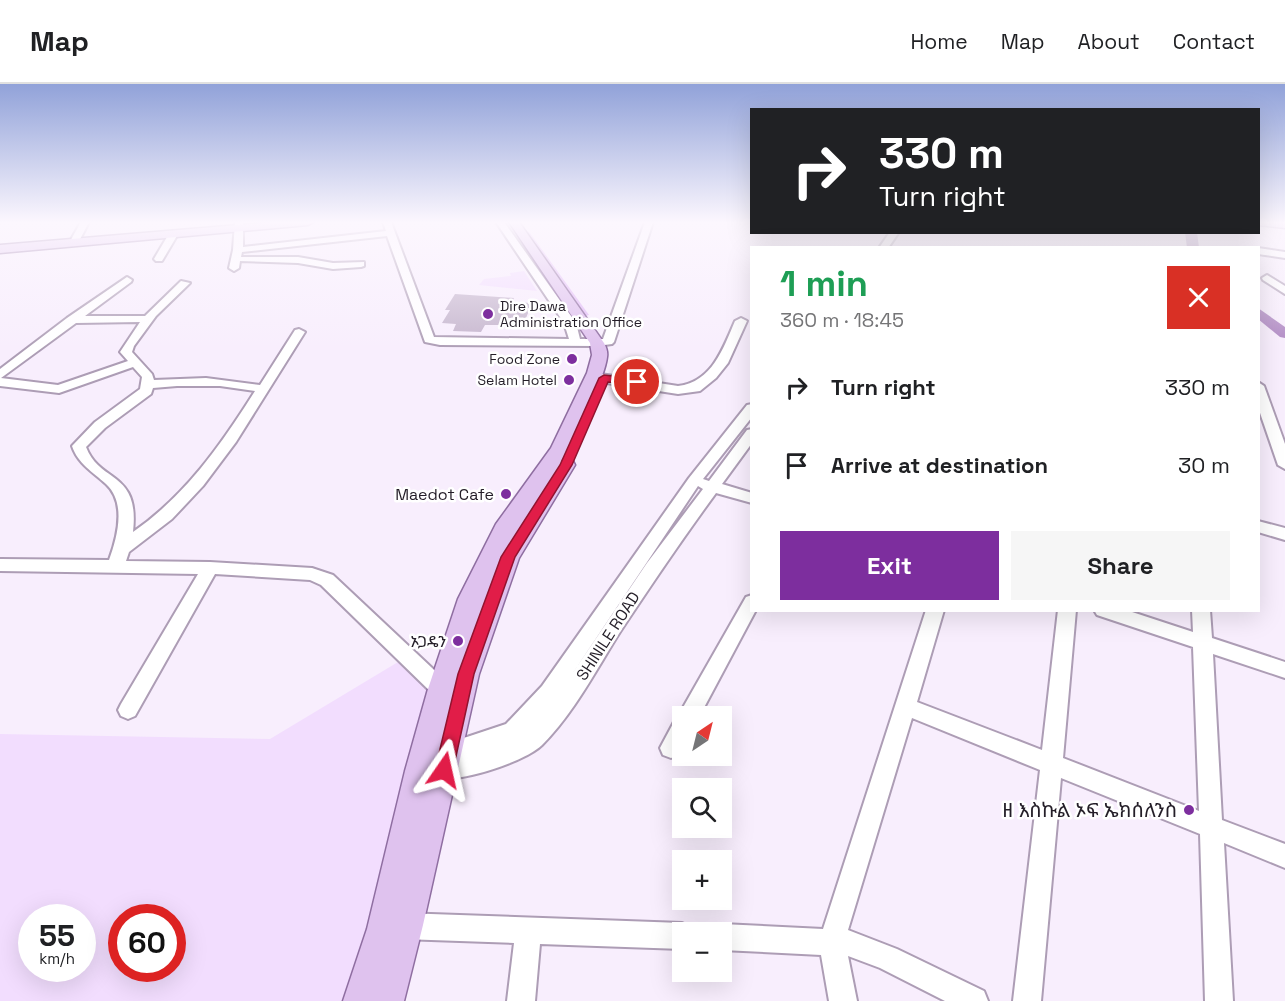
<!DOCTYPE html>
<html lang="en">
<head>
<meta charset="utf-8">
<style>
  :root { --surface:#fff; --page:#f6f6f6; --text:#202124; --muted:#757577; --line:#e0e0e0; --accent:#7d2e9e }
  body { margin:0; font-family:"Space Grotesk","Noto Sans Ethiopic",sans-serif; background:var(--page); color:var(--text); height:100vh; display:flex; flex-direction:column; font-size:22px; white-space:nowrap }
  * { box-sizing:border-box; margin:0 }
  p { font-size:20px; color:var(--muted) }
  .icon { flex:none; width:33px; height:33px; fill:none; stroke:currentColor; stroke-width:2; stroke-linecap:round; stroke-linejoin:round }
  .map { position:relative; flex:1; overflow:hidden }
  .sheet { position:absolute; left:750px; top:162px; width:510px; height:366px; display:flex; flex-direction:column; background:var(--surface); border-radius:0px; box-shadow:0 6px 24px #0002 }
  .sheet>* { flex:none }
  .top-card { position:absolute; left:750px; top:24px; width:510px; height:126px; border-radius:0px; box-shadow:0 6px 24px #0002; background:#202124; color:#fff; overflow:hidden }
  .needle { width:39px; rotate:35deg }
  .controls { position:absolute; left:672px; top:622px; display:grid; gap:12px }
  .controls a { display:grid; place-items:center; width:60px; height:60px; border-radius:0px; background:var(--surface); box-shadow:0 6px 24px #0002; font-size:30px }
  .speed { position:absolute; left:18px; top:820px; display:flex; gap:12px; font-size:30px; font-weight:700; text-align:center }
  .speed>* { display:grid; place-content:center; width:78px; height:78px; border-radius:50%; background:var(--surface); box-shadow:0 6px 24px #0002; line-height:1 }
  .speed small { font-size:15px; font-weight:400 }
  .speed .limit { border:9px solid #d22; background:#fff; color:#111 }
  .pin { position:absolute; display:grid; place-items:center; width:51px; height:51px; color:#fff; margin:-26px; border:3px solid #fff; border-radius:50%; box-shadow:0 2px 6px #0007 }
  .me { position:absolute; width:66px; margin:-33px; rotate:11deg; stroke-linejoin:round; filter:drop-shadow(0 0 4px #0008) }
  .turn { display:flex; align-items:center; gap:21px; height:126px; padding:0 30px; font-size:27px }
  .turn .icon { width:78px; height:78px; stroke-width:2.5 }
  .turn b { display:block; font-size:42px; line-height:51px }
  .round { display:grid; place-items:center; flex:none; width:63px; height:63px; border-radius:0px; background:var(--page) }
  .headline { display:flex; align-items:center; justify-content:space-between; height:102px; padding:0 30px }
  h1 { font-size:36px; font-weight:600; line-height:45px; color:#1e9e55 }
  .cta { display:flex; gap:12px; margin-top:auto; padding:12px 30px }
  .cta a { flex:1; height:69px; border-radius:0px; background:var(--accent); color:#fff; font-size:24px; font-weight:600; line-height:69px; text-align:center }
  .cta a+a { background:var(--page); color:var(--text) }
  ul { padding:0; list-style:none }
  li { display:flex; align-items:center; gap:18px; height:78px; padding:0 30px }
  li div { flex:1 }
  li b { display:block; font-size:22px }
  li em { font-style:normal }
  header { display:flex; align-items:center; gap:36px; box-sizing:border-box; height:84px; padding:0 30px; background:var(--surface); border-bottom:2px solid var(--line) }
  header strong { font-size:28px }
  nav { display:flex; gap:33px; margin-inline-start:auto; font-size:21px }
  .map>svg:first-child { display:block }
  .built { fill:#f2ddfe; fill-rule:evenodd }
  .green { fill:#e4bff7 }
  .lines { fill:none; stroke-linecap:round; stroke-linejoin:round }
  .river { fill:#af88c3; fill-rule:evenodd }
  .building { fill:#c5b5cd }
  .minor-casing { stroke:#ad9db5; stroke-width:4 }
  .major-casing { stroke:#8f6ea1; stroke-width:3 }
  .minor { fill:#fff; fill-rule:evenodd }
  .major { fill:#dfc2ee; fill-rule:evenodd }
  .route { fill:#e11d48; stroke:#92132f; stroke-width:1.5 }
  .poi-dot { fill:#7d2e9e; stroke:#fff; stroke-width:2 }
  .labels { text-anchor:middle; dominant-baseline:central; stroke-width:5; stroke-linejoin:round; paint-order:stroke }
  .far-poi-label { font-size:14px; fill:#241e28; stroke:#fff; text-anchor:end }
  .poi-label { font-size:16px; fill:#241e28; stroke:#fff; text-anchor:end }
  .street-label { font-size:16px; fill:#241e28; stroke:#fff }
  .near-poi-label { font-size:20px; fill:#241e28; stroke:#fff; text-anchor:end }
</style>
</head>
<body>
<header>
<strong>Map</strong>
<nav><a>Home</a><a>Map</a><a>About</a><a>Contact</a></nav>
</header>
<div class="map">
<svg width="1285" height="917" viewBox="0 0 1285 917">
  <rect width="100%" height="100%" fill="#f8eefd"/>
  <g class="built">
    <path d="M524,187L537,207L479,201L484,195L511,192L510,189Z"/>
    <path d="M413,569L445,599L355,917H0V650L270,655ZM32,834H82V885H32ZM122,834H172V885H122Z"/>
  </g>
  <path class="green" d="M527,147L530,149L589,231L585,232L525,148Z"/>
  <g class="lines">
    <g class="river">
      <path d="M1185,148H1197L1199,164H1187Z"/>
      <path d="M1258,224L1285,243V254L1280,253L1258,235Z"/>
    </g>
  </g>
  <path class="building" d="M455,210L514,214L512,218L532,219L526,234H508L504,241H485L481,248L453,247L456,240L442,239L450,226H445Z"/>
  <g class="lines">
    <defs>
      <g id="minor">
        <path d="M81,138H89L77,161H71L69,159Z"/>
        <path d="M235,138H243V163L386,147L383,138H391L434,253L569,255L564,239L496,138H504L576,239L580,255H603L645,138H653L614,258L612,260L597,262L440,261L425,258L387,152L242,168L241,173H298L333,179L364,178V182L361,183L333,185L298,179L240,177L239,184L234,187L229,184L233,166Z"/>
        <path d="M170,148L178,150L162,177H156L154,175Z"/>
        <path d="M890,148H899L888,164H879Z"/>
        <path d="M1258,164L1285,168V174L1258,170Z"/>
        <path d="M1267,191L1285,202V210L1263,196L1262,194Z"/>
        <path d="M127,193L132,196L131,198L85,232H145L181,197L190,199L156,232L134,262L132,268L152,290L154,296L206,294L260,301L295,246L299,245L305,248L236,358L203,402L172,435L129,468L126,477L210,478L312,484L333,491L448,599L455,602L458,608L455,614L448,617L434,611L321,501L310,496L215,490L135,632L128,635L121,632L118,626L121,620L198,490L0,487V475L109,476C117,454 127,419 106,400C93,388 78,380 72,362L95,338L140,305L142,293L133,283L59,309L0,302V285L67,234ZM140,238L120,268L128,277L58,301L1,294L76,239ZM177,302H220L255,307C221,361 185,412 133,448C140,386 100,400 86,363L105,344L151,310L153,304Z"/>
        <path d="M741,234L747,237L728,279L716,294L700,307L678,310L594,297L588,293L594,289L678,302C712,298 723,265 735,237Z"/>
        <path d="M1258,298L1264,302L1285,360V385L1278,381L1258,323Z"/>
        <path d="M752,320V333L703,395L709,397L747,346L752,345V359L722,400L752,409V419L716,409C683,454 651,501 620,548C596,586 574,629 542,661C525,678 452,702 430,693L427,686L430,679L439,676L434,674L431,667L434,660L467,653L506,640L542,602L689,394L747,321ZM698,402L703,405L647,479L572,590Z"/>
        <path d="M1258,437L1285,444V456L1258,448Z"/>
        <path d="M752,511V526H756L699,633H682V663L679,671L671,674L663,671L660,664L675,636L679,635L681,627L746,513Z"/>
        <path d="M926,526H944L917,618L1042,666L1058,526H1076L1063,674L1199,727L1193,563L1097,531L1094,526H1126L1193,548L1192,526H1210L1212,554L1285,578V594L1213,570L1222,736L1285,760V784L1224,759L1233,917H1205L1200,750L1061,694L1041,917H1013L1040,686L912,634L848,846L897,865L984,907L988,917H945L880,884L848,872L857,917H829L821,871L722,866V849H711L713,844L722,840L823,845Z"/>
        <path d="M402,829L682,839L691,843L694,849H682V865L540,860L535,917H507L514,859L402,855L393,851L389,842L393,833Z"/>
      </g>
      <g id="major">
        <path d="M275,138H314L308,141L0,169V161Z"/>
        <path d="M509,138H519L604,259C606,263 608,268 607,273C605,293 574,359 561,377H573L575,381L519,474L479,590L423,841L404,917H343L367,845L405,687L428,605L458,515L496,440L551,364L587,289L592,271L590,259Z"/>
        <path d="M1258,138H1285V144L1258,141Z"/>
      </g>
    </defs>
    <use href="#minor" class="minor-casing"/>
    <use href="#major" class="major-casing"/>
    <use href="#minor" class="minor"/>
    <use href="#major" class="major"/>
  </g>
  <linearGradient id="sky" x2="0" y2="1"><stop stop-color="#91a2d9"/><stop offset="0.52" stop-color="#fcf7fe"/><stop offset="1" stop-color="#fcf7fe" stop-opacity="0"/></linearGradient>
  <rect width="1285" height="266" fill="url(#sky)"/>
  <path class="route" d="M604,291L637,295L642,298L637,301L608,298L572,381L515,473L474,590L453,686L450,692L444,694L437,692L435,686L458,590L501,473L560,381L599,294Z"/>
  <g class="poi-dot">
    <circle cx="488" cy="230" r="6"/>
    <circle cx="572" cy="275" r="6"/>
    <circle cx="569" cy="296" r="6"/>
    <circle cx="506" cy="410" r="6"/>
    <circle cx="458" cy="557" r="6"/>
    <circle cx="1189" cy="726" r="6"/>
  </g>
  <g class="labels">
    <g class="far-poi-label">
      <text x="500" y="222" text-anchor="start">Dire Dawa<tspan x="500" dy="16">Administration Office</tspan></text>
      <text x="560" y="275">Food Zone</text>
      <text x="557" y="296">Selam Hotel</text>
    </g>
    <g class="poi-label">
      <text x="494" y="410">Maedot Cafe</text>
      <text x="446" y="557">ኦጋዴን</text>
    </g>
    <g class="street-label">
      <text transform="translate(608 552) rotate(-57)">SHINILE ROAD</text>
    </g>
    <g class="near-poi-label">
      <text x="1177" y="726">ዘ እስኩል ኦፍ ኤክሰለንስ</text>
    </g>
  </g>
</svg>
<div class="controls">
<a><svg class="needle" viewBox="-14 -14 28 28"><path d="M0-13l5 13h-10z" fill="#e53935"/><path d="M0 13l5-13h-10z" fill="#757577"/></svg></a>
<a><svg class="icon" aria-label="search" viewBox="0 0 24 24"><circle cx="10" cy="10" r="6"/><path d="M15 15l6 6"/></svg></a>
<a>+</a>
<a>−</a>
</div>
<div class="speed"><div>55<small>km/h</small></div><div class="limit">60</div></div>
<div class="pin" style="left:637px;top:298px;background:#d93025"><svg class="icon" aria-label="arrive" viewBox="0 0 24 24"><path d="M6 21V4h12l-3 4 3 4H6"/></svg></div>
<svg class="me" style="left:444px;top:686px" viewBox="-20 -20 40 40"><path d="M0-17L14 15 0 8-14 15z" fill="#e11d48" stroke="#fff" stroke-width="4"/></svg>
<div class="top-card">
<div class="turn"><svg class="icon" aria-label="right" viewBox="0 0 24 24"><path d="M7 20v-9h11M14 6l5 5-5 5"/></svg><div><b>330 m</b>Turn right</div></div>
</div>
<section class="sheet">
<div class="headline"><div><h1>1 min</h1><p>360 m · 18:45</p></div><a class="round" style="background:#d93025;color:#fff"><svg class="icon" aria-label="close" viewBox="0 0 24 24"><path d="M6 6l12 12M18 6L6 18"/></svg></a></div>
<ul>
<li><svg class="icon" aria-label="right" viewBox="0 0 24 24"><path d="M7 20v-9h11M14 6l5 5-5 5"/></svg><div><b>Turn right</b></div><em>330 m</em></li>
<li><svg class="icon" aria-label="arrive" viewBox="0 0 24 24"><path d="M6 21V4h12l-3 4 3 4H6"/></svg><div><b>Arrive at destination</b></div><em>30 m</em></li>
</ul>
<div class="cta"><a>Exit</a><a>Share</a></div>
</section>
</div>
</body>
</html>
